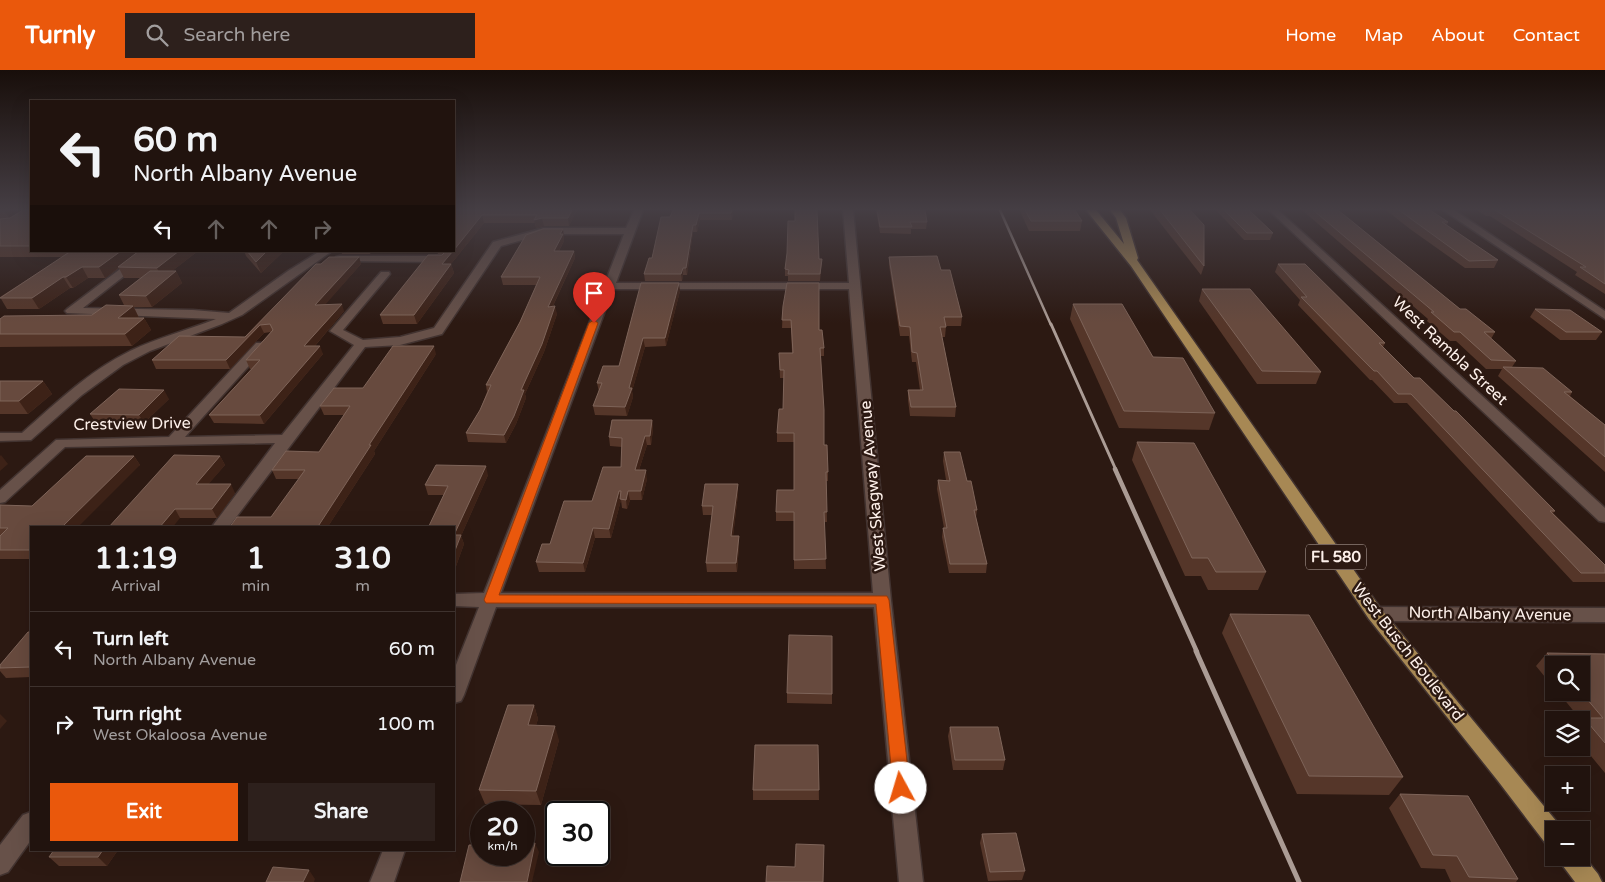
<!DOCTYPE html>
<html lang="en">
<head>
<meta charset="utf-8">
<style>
  :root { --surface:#21130e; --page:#2d201c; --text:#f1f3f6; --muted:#a29e9e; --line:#3e322e; --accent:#ea580c }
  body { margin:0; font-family:"Varela Round",sans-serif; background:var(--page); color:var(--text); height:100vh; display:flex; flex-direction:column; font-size:19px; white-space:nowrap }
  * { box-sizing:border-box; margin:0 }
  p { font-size:16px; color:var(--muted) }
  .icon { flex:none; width:28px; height:28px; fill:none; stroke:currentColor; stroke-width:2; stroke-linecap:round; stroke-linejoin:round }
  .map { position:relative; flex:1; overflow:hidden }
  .drawer { position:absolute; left:30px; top:456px; width:425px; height:325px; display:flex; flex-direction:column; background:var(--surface); border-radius:0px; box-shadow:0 5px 20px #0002,0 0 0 1px var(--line) }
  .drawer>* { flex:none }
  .hud { position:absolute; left:30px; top:30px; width:425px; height:152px; border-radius:0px; box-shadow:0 5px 20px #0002,0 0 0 1px var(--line); background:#21130e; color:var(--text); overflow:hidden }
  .tools { position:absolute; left:1545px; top:586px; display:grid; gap:10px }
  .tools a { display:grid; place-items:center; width:45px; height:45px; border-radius:0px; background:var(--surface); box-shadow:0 5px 20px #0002,0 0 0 1px var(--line); font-size:25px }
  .speed { position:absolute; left:470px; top:731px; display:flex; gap:10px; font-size:25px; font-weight:700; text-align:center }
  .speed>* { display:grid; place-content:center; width:65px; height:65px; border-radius:50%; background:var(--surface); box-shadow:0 5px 20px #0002,0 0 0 1px var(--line); line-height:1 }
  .speed small { font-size:12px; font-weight:400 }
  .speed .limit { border:2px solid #111; border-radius:8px; background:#fff; color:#111 }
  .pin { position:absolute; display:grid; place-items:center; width:42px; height:42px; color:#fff; margin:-51px -21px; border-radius:50% 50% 50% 0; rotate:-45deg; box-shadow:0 0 5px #0007 }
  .pin .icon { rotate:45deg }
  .me { position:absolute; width:55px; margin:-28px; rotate:354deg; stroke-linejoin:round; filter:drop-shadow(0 0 4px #0008) }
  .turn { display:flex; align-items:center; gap:18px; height:105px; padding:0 20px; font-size:22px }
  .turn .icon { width:65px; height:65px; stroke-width:2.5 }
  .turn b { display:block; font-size:35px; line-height:42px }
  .lanes { display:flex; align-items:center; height:48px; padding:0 20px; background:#0003; justify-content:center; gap:25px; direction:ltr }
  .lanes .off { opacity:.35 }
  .eta { display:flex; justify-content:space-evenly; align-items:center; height:85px; text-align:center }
  .eta b { font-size:30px; font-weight:800; line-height:35px }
  .button { display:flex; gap:10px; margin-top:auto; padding:10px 20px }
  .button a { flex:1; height:58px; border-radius:0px; background:var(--accent); color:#fff; font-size:20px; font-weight:800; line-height:58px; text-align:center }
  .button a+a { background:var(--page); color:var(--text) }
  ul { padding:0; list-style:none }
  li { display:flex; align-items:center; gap:15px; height:75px; padding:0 20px; border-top:1px solid var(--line) }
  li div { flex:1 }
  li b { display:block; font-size:19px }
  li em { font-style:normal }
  header { display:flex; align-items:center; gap:30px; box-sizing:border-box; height:70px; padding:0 25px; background:var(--accent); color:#fff }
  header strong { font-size:24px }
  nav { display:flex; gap:28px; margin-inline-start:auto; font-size:18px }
  .search { width:350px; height:45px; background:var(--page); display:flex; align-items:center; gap:12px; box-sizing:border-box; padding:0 18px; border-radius:0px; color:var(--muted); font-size:19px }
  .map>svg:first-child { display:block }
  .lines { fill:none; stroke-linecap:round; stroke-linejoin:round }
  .street-casing { stroke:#423330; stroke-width:3 }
  .primary-casing { stroke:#423330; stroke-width:3 }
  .street { fill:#675149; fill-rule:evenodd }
  .primary { fill:#a78854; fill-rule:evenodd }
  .rail-far3 { stroke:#ab9c95; stroke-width:2.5 }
  .rail-far2 { stroke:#ab9c95; stroke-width:3 }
  .rail-far1 { stroke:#ab9c95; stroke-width:4.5 }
  .rail { stroke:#ab9c95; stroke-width:5 }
  .wall { fill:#553629 }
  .shaded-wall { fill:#3d2217 }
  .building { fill:#674a3e; stroke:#7e6459 }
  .route { fill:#ea580c; stroke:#983908 }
  .labels { text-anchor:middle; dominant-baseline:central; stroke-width:5; stroke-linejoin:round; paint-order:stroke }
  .shield { fill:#2c1912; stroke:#beb0a9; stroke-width:1 }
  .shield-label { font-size:15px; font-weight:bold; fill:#fdf0ea }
  .street-label { font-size:16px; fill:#fdf0ea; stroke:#2c1912 }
</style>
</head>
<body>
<header>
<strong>Turnly</strong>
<div class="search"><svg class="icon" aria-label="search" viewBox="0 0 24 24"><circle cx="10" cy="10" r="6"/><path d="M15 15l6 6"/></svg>Search here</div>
<nav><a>Home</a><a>Map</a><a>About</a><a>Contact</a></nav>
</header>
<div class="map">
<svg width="1605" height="812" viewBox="0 0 1605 812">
  <rect width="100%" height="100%" fill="#2c1912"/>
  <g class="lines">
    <defs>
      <g id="street">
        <path d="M634,140H643L616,213H849L843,140H853L891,530L923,812H899L874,537H496L464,625L461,631L454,633V600L479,537L454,536V524L484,523L624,164H544L501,176L442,264L400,275L365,277L228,458H211L275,373L65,377L5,432L0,433V420L56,370L169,367L256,273H264L266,276L264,279L185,367L282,365L354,275L330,261L381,202H389L390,204L343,260L363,270L400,267L434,258L493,172L544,158H626ZM613,219H849L873,523H501Z"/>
        <path d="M1269,140H1278L1605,438V452L1599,451Z"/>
        <path d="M1443,140H1454L1605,241V249Z"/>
        <path d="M144,181H156L83,238L193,240L229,243L288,201L320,181H332L242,245L222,254L150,281L123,295L82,325L31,370L0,371V363H22C56,333 89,301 130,281C157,268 188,260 216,249L67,243L65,241L67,239Z"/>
        <path d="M340,186H443L448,189L443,192L336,191L335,189L336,187Z"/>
        <path d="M1375,537L1605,538V552L1375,551L1369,549L1366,544L1369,539Z"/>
        <path d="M31,742V770L8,802L0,805V775L23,745Z"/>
        <path d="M383,780H405L394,812H370Z"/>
      </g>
      <g id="primary">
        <path d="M1086,140H1096L1124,174L1116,148L1110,140H1120L1126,148L1138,188L1137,190L1381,539L1562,758L1563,760H1554V777L1546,774L1498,711L1369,549L1131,196Z"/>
        <path d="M1581,783L1598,804L1602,812H1575L1563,796L1560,788H1581Z"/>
      </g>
    </defs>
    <use href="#street" class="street-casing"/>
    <use href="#primary" class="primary-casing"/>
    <use href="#street" class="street"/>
    <use href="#primary" class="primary"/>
    <path class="rail-far3" d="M1000,140L1051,255"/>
    <path class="rail-far2" d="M1051,254L1116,400"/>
    <path class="rail-far1" d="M1115,399L1197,582"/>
    <path class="rail" d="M1196,581L1299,812"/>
  </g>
  <g class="wall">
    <path d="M0,140L11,142L14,146L31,140V181H198L172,201H176L182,213L152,237H134L139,248H144L151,260L132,276L0,277V249L92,245L124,235L119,225L140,208H124L119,198L105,208H88L73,218H70L39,239H7L0,227L63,187H0Z"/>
    <path d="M454,140H577L569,156H544L536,158L535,153H484L451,194L454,203L417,254H383L380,245L443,184H438L437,181H454Z"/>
    <path d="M673,140H733L732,150H700L697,162H693L687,205H683L682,211H645L644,204L652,188Z"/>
    <path d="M795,140H818V141H817L819,189H822L820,211H788V206H785V199L795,151Z"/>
    <path d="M876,140H925L927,152L926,159H911V164L880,163Z"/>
    <path d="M1020,140H1075L1082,151L1080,161H1029L1020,141Z"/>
    <path d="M1150,140H1190L1204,196L1201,205Z"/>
    <path d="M1216,140H1249L1273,163L1270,170H1244Z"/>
    <path d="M1302,140H1338L1460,239L1495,262L1491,269L1516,291L1512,297L1572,322L1570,326L1605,355V402L1498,306L1502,299H1486L1456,271H1450L1427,251L1428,249Z"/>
    <path d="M1386,140H1430L1448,152L1447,155L1498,190L1494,198H1465L1410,159Z"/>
    <path d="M1477,140H1605V224L1575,205L1577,202L1490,146H1486Z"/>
    <path d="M563,159L564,171L559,181H574L575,188L553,236L557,244L544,282L525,324L526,328L516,354L506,373L468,372L466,363L480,340L487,322L486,315L520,252L536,215H503L501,207Z"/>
    <path d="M244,181H284L261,203L246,186Z"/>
    <path d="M341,181H372L370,184H342Z"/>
    <path d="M359,187L361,194L325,234L344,241L315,276L323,284L264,354L214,353L209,345L253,299H250L246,290L271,262L264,263L230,299H156L152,290L245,267L321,194Z"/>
    <path d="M889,187L941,200L962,247L961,256H946L945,267H942L956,337L955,347L910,346L908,330V320H920L916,292H912L909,266H900L889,195Z"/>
    <path d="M1278,194L1385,273L1383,277L1414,308L1555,441L1553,443L1605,495V512H1573L1407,333H1394L1372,310H1370L1298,235L1300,230L1275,202Z"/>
    <path d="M1202,219L1321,302L1316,314H1257L1199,231Z"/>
    <path d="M680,221L666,276L645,277L632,321L633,327L627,346L595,345L593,336L599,322L597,313L619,296Z"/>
    <path d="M1073,234L1153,287L1215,343L1209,360L1119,358L1070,249Z"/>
    <path d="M783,236L819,260L824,278V286H821L824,375L828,402V411H826L827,452H824L826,499H794V451H776V442L794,420V372H777V363L783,339L784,308H780L779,283H792L791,258H782Z"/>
    <path d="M1535,239L1602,262L1596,270H1560L1530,247Z"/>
    <path d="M436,284L374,381L375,384L327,458H229L271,447L299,409H276L272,400L319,382L344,345H324L320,336L363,318Z"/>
    <path d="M0,311H43L52,324L28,344H0Z"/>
    <path d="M169,329L144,353H96L90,344Z"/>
    <path d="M652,350L653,359L651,375H647L639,400L647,409L642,430H630L627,439L622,438L621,430L611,468H595L585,502H539L536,492L550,474L592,431L621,397L622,377L610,376L609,367Z"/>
    <path d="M1137,372L1266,502L1258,520H1208L1201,506H1185L1132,390Z"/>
    <path d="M944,382L967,411L977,440L976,447L987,494L986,503H949L942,467L943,458H944L937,419L938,410H946L943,391Z"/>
    <path d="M134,386L140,395L31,458V489H0V435L32,436Z"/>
    <path d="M220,386L225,395L208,414L235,423L217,448H180L108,458Z"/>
    <path d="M488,405L461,466L464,474L455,499H454V458L443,425H428L425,415Z"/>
    <path d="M738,414V424L733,466L739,475L737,502H707L706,493L712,445H703L702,436Z"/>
    <path d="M1230,544L1403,707L1389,725L1297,724L1222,563Z"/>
    <path d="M31,562V607L6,608L0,601V595Z"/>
    <path d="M1547,583L1605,584V703L1581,674V650L1558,622H1581V595H1554V618L1536,596Z"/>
    <path d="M787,623L832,624V634L787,633Z"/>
    <path d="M534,635L538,649L536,655L559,670L541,735L485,734L479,720Z"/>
    <path d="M950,657L1005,690L1003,700H953L948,666Z"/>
    <path d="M818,675L819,730H753V720Z"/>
    <path d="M1400,724L1518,809L1516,812H1451L1445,799L1421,798L1389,738Z"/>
    <path d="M982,764L1025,801L1022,810L988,811L980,773Z"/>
    <path d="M118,780L107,796H59L49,787Z"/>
  </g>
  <g class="shaded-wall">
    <path d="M0,140H15L11,142L15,147L10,150L4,140Z"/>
    <path d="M572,140H577L569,156L568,148Z"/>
    <path d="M732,140H733L732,150L731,143Z"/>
    <path d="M699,143L700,150L697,162L696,155Z"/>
    <path d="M482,145L484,153L451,194L454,203L417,254L414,245L442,194L453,181H454V180Z"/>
    <path d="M542,148L544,156L536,158L534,150Z"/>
    <path d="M693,155V162L687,205L686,198Z"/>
    <path d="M563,159L564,171L555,188L554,181Z"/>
    <path d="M121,181H141L105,208L99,197Z"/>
    <path d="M179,181H198L162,209L157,198Z"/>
    <path d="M267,181H284L261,203L256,192Z"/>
    <path d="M574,181L575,188L549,244L548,237Z"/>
    <path d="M359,187L361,194L318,243L315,235Z"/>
    <path d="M82,197L88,208L73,218L66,207Z"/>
    <path d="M683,198V205L682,211L681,204Z"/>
    <path d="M176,201L182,213L152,237L146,226Z"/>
    <path d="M63,207L70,218L39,239L32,228Z"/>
    <path d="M679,213L680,221L666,276L665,268Z"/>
    <path d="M342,234L344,241L308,284L304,276Z"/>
    <path d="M133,236L139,248H118Z"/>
    <path d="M555,236L557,244L544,282L525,324L526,328L516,354L506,373L504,365Z"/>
    <path d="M144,248L151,260L132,276L125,264Z"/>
    <path d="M260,255L264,263L230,299L226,290Z"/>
    <path d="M643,268L645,277L632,321L633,327L627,346L625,337L629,318Z"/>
    <path d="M320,276L323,284L264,354L260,345Z"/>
    <path d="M434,276L436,284L374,381L375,384L327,458H317L369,375Z"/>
    <path d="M43,311L52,324L28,344L19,331Z"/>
    <path d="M164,320L169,329L144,353L139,345Z"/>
    <path d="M652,350L653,359L651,375L650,366Z"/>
    <path d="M645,366L647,375L636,409L635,400Z"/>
    <path d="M1,385L8,394L0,401V386Z"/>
    <path d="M134,386L140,395L77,458H61Z"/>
    <path d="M220,386L225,395L201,423L196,414Z"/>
    <path d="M486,396L488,405L461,466L464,474L455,499L454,496V465Z"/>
    <path d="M646,400L647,409L642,430L641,421Z"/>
    <path d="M231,414L235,423L217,448L212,439Z"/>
    <path d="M738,414V424L732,475L731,466Z"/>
    <path d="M619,421L621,430L611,468L609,459Z"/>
    <path d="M628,421L630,430L627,439L626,430Z"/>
    <path d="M175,439L180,448L172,458H159Z"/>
    <path d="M593,458L595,468L585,502L583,493Z"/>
    <path d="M739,466V475L737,502L736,493Z"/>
    <path d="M534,635L538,649L532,669L528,655Z"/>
    <path d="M0,644L7,651L0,659Z"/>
    <path d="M555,656L559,670L541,735L536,721Z"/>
    <path d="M535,773L539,782L532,812H527Z"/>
    <path d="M103,780H118L107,796L98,787Z"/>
    <path d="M309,800L315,809L314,812H303Z"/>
  </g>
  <g class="building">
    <path d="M23,140H31V176H0V149L10,148Z"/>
    <path d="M454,140H572L568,148H542L534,150L537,145H482L454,180Z"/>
    <path d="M673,140H732L731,143H699L696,155H693L686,198H683L681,204H644L649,188H652L661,147H670Z"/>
    <path d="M795,140H817L819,189H822L820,204H788L789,200L785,199L787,183L788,151H795Z"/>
    <path d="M877,140H925L927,152H910L912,157H880Z"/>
    <path d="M1025,140H1075L1082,151H1031Z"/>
    <path d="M1160,140H1190L1204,155V196Z"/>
    <path d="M1224,140H1249L1273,163H1247Z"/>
    <path d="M1313,140H1338L1460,239H1466L1495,262H1484L1516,291L1491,290L1460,262H1454L1431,242H1434Z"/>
    <path d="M1399,140H1430L1448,152H1442L1498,190L1469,191L1414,151Z"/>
    <path d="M1495,140H1605V214L1580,197H1586Z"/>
    <path d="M543,159H563L560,164H563L554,181H574L548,237L555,236L542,274L521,320H524L514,346L504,365L466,363L480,340L491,315H486L520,252L540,207H501L526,165Z"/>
    <path d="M71,181H121L99,197H82L66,207H63L32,228H0Z"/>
    <path d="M139,181H179L157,198L118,197Z"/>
    <path d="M247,181H267L256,192Z"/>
    <path d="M446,181H453L442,194H451L414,245H380L428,185H442Z"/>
    <path d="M937,186L941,200H950L962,247H944L946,257H940L956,337H911L908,320H923L917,283L912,282L910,257L900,256L889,187Z"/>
    <path d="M329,187H359L315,235L342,234L304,276H320L260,345H209L260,290H246L273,260L270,254L260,255L226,290H152L179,266L245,267L316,194H321Z"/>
    <path d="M1278,194H1305L1385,273H1379L1414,308H1420L1454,341H1456L1555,441H1550L1605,495V503H1581L1411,324H1398L1377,301H1374L1301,227H1307Z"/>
    <path d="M150,201H176L146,226L119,225Z"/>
    <path d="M641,213H679L665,268H643L629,318H632L625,337L593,336L602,313H597L603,296H619Z"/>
    <path d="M787,213H819V260H822L824,278H820L824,340V375H827L828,402H826L827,442H824L826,489L794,490V442H776L777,420H794V363H777L779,339H783L784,300H780L779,283H793L791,250H782L783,236Z"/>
    <path d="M1202,219H1250L1321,302L1262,301Z"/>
    <path d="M1073,234H1122L1153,287L1183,288L1215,343L1124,341Z"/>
    <path d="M106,235L133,236L118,248H144L125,264H0V249L4,246L92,245Z"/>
    <path d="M1535,239L1570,240L1602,262H1566Z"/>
    <path d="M393,276H434L369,375H371L317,458H229L237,447H271L305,400H272L286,381L319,382L350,336H320L334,318H363Z"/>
    <path d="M1503,297L1543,298L1572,322H1564L1605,355V387Z"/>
    <path d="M0,311H43L19,331H0Z"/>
    <path d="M119,319L164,320L139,345L90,344Z"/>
    <path d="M612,350H652L650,366H645L635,400H646L641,421H628L626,430L620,429L621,421H619L609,459L593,458L583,493L536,492L542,474H550L564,431H592L603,397H621L622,368L609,367Z"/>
    <path d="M1137,372L1194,373L1266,502H1216L1208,488H1192Z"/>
    <path d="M944,382H960L967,411H971L977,440H974L987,494H950L943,458H947L938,410L950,411Z"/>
    <path d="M174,385L220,386L196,414H231L212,439H175L159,458H108Z"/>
    <path d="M86,386H134L61,458H31V480H0V466L8,458H0V435L32,436Z"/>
    <path d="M436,395L486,396L454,465H461L454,483V458H428L448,416L425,415Z"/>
    <path d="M705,414H738L731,466H739L736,493H706L713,436H702Z"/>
    <path d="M1230,544L1309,545L1403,707L1309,706Z"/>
    <path d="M28,562H31V597L0,598V595Z"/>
    <path d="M789,565L832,566V624L787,623Z"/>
    <path d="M1547,583L1605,584V673L1584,648H1603L1581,622V595H1558Z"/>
    <path d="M508,635H534L528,655L555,656L536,721L479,720Z"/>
    <path d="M950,657H998L1005,690H955Z"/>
    <path d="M755,675H818L819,720H753Z"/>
    <path d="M1400,724L1468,726L1518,809L1469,807L1457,786L1433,785Z"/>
    <path d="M1016,763L1025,801L990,802L982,764Z"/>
    <path d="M524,773H535L527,812H460L469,775H481V785H524Z"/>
    <path d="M796,774L824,775L823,812H766L767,796L795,797Z"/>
    <path d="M54,780H103L98,787H49Z"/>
    <path d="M273,797L309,800L303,812H266Z"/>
  </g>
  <linearGradient id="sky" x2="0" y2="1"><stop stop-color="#180e0a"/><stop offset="0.55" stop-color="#453e44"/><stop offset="1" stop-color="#453e44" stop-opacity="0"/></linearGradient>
  <rect width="1605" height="253" fill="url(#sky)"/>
  <path class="route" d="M594,250L598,253L499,525L887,526L889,530L910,718L907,723L901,725L896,723L893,718L876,534L486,533L484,530L589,253Z"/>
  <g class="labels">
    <rect class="shield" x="1306" y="474.5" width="60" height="25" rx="4"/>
    <g class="shield-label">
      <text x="1336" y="487">FL 580</text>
    </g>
    <g class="street-label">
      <text transform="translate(1450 281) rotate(43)">West Rambla Street</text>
      <text transform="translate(132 354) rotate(-1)">Crestview Drive</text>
      <text transform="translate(873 416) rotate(-95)">West Skagway Avenue</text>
      <text transform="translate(1490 544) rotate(1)">North Albany Avenue</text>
      <text transform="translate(1408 582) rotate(52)">West Busch Boulevard</text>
    </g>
  </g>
</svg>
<div class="tools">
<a><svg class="icon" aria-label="search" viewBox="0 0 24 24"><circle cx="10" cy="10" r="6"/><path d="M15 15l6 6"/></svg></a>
<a><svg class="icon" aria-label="layers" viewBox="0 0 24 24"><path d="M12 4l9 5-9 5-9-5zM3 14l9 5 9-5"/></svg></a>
<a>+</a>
<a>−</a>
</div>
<div class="speed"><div>20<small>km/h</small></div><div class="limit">30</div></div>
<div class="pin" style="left:594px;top:253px;background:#d93025"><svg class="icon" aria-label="arrive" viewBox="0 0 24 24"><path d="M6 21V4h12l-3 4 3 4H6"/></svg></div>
<svg class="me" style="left:901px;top:718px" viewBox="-20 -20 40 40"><circle r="19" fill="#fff"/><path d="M0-13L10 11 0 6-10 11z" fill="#ea580c"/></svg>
<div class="hud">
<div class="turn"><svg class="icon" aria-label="left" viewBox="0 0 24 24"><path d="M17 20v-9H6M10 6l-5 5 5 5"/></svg><div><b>60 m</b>North Albany Avenue</div></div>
<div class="lanes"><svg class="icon" aria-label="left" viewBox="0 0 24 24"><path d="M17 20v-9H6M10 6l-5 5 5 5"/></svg><svg class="icon off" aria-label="ahead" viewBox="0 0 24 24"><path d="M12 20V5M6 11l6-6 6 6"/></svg><svg class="icon off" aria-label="ahead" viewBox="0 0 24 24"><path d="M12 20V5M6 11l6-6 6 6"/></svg><svg class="icon off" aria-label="right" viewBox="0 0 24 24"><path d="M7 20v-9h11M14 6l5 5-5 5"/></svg></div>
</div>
<section class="drawer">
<div class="eta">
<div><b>11:19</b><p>Arrival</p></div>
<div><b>1</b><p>min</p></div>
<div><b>310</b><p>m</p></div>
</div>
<ul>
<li><svg class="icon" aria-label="left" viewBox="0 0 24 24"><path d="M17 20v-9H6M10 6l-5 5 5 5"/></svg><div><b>Turn left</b><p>North Albany Avenue</p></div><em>60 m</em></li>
<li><svg class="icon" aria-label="right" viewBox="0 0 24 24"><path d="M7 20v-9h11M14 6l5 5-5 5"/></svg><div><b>Turn right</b><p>West Okaloosa Avenue</p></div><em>100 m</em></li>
</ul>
<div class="button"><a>Exit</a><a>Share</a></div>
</section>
</div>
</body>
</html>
